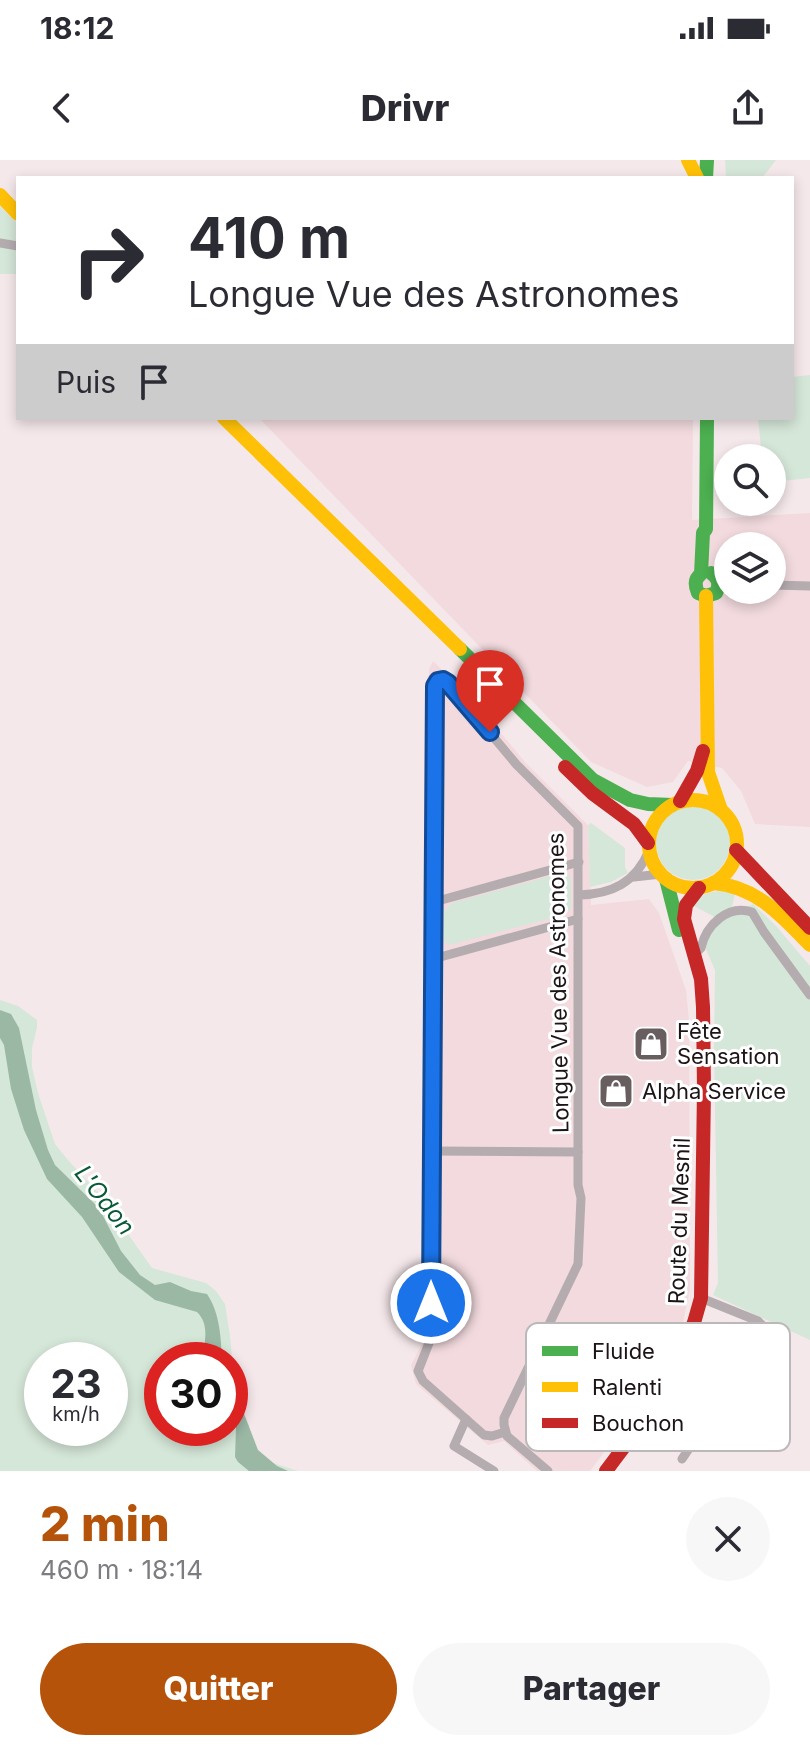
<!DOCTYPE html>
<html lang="fr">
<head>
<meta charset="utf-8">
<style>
  :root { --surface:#fff; --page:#f7f7f7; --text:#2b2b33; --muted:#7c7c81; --accent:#b45309 }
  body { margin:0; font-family:Inter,sans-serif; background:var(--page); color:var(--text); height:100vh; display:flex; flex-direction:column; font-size:30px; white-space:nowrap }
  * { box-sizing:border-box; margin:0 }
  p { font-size:26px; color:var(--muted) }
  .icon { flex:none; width:44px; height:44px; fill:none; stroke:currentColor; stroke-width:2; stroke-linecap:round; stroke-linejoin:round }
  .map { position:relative; height:1311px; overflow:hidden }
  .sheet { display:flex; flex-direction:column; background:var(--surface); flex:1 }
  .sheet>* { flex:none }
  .guide { position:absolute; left:16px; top:16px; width:778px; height:244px; border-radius:0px; box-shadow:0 4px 12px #0003; background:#fff; color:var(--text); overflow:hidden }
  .controls { position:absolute; left:714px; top:284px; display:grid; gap:16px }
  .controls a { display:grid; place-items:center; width:72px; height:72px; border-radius:50%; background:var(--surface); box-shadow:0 4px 12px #0003; font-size:40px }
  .speed { position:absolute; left:24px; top:1182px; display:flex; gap:16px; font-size:40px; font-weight:700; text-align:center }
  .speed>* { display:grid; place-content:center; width:104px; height:104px; border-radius:50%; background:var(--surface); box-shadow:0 4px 12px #0003; line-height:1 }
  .speed small { font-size:20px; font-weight:400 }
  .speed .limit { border:12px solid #d22; background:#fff; color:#111 }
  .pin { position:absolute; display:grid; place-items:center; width:68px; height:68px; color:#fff; margin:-82px -34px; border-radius:50% 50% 50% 0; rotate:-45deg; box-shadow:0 0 8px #0007 }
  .pin .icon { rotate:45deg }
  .me { position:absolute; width:88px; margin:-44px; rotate:0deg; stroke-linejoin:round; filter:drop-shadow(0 0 6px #0008) }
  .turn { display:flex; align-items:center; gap:28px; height:168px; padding:0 40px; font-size:36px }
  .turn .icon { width:104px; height:104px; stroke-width:2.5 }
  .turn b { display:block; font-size:56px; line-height:68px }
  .then { display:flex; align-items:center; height:76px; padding:0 40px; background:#0003; gap:16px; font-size:30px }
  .round { display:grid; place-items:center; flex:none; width:84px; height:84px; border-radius:42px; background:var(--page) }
  .head { display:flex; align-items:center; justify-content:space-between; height:136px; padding:0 40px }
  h1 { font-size:48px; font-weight:800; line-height:60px; color:var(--accent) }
  .primary-button { display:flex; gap:16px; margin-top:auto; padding:16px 40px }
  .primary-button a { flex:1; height:92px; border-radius:48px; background:var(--accent); color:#fff; font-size:32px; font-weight:800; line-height:92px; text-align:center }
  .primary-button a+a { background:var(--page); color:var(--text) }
  .status { display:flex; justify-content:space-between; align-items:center; height:56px; padding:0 40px; background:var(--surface); direction:ltr }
  .status svg { height:22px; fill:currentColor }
  header { display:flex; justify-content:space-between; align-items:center; height:104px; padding:0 40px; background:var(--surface); font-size:36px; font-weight:800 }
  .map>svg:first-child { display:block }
  .built { fill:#f2dade; fill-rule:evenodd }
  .green { fill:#d5e7d9; fill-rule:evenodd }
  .water { fill:#9bb8a5 }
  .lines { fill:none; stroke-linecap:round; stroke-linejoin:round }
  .street { stroke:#b4acae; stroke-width:9 }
  .fast { stroke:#4caf50; stroke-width:14 }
  .slow { stroke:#ffc107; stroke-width:14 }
  .jam { stroke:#c62828; stroke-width:14 }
  .route-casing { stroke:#114b97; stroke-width:20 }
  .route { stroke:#1a73e8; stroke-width:14 }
  .labels { text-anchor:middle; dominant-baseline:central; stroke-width:6; stroke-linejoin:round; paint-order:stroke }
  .street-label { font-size:22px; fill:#1c1416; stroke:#fff }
  .poi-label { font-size:22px; fill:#1c1416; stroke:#fff; text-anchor:start }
  .water-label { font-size:24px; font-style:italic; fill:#085a37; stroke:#fff }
  .key { fill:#fff; stroke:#bbb8b9; stroke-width:2 }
  .key-label { font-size:22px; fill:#1c1416 }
</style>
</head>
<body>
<div class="status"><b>18:12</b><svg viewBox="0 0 49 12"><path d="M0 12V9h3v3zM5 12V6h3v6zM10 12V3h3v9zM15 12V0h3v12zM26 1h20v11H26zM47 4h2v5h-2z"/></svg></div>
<header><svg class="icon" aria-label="back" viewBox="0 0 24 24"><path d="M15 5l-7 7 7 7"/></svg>Drivr<svg class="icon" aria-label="share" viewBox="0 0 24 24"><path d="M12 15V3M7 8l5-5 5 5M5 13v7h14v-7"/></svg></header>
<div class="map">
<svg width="810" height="1311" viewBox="0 0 810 1311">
  <rect width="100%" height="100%" fill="#f5e8ea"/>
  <g class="built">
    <path d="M259,258H693L692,360L810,353V667L755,664L741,631L722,608L688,601L673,622L647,627L591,602ZM728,386H772V430H728Z"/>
    <path d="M433,501L477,544L525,602L588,665L591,745L649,739L659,753L686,830L689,861L690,1128L682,1168L648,1234L590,1311H537L504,1281L488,1285L416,1224L411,1205L423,1182L429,509Z"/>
  </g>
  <g class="green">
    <path d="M725,0H776L762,18H726Z"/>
    <path d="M0,46L18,64V114H0Z"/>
    <path d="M810,215V318L772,322V298H762L758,258H792V217Z"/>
    <circle cx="693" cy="683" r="37"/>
    <path d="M591,663L625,688V707L628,713L611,722L590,727L588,665Z"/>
    <path d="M565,712L571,718V748L564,755L449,785L444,781V751L452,743Z"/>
    <path d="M736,730L732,747L715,757L692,745C702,730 719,731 736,730Z"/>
    <path d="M753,744L776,766L810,806V1180L713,1135L718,1123L714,889L715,810L705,787C717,758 726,757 753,744Z"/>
    <path d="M0,840L18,846L37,860V868L32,888V907L38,933L55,984L68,1000L101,1036L152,1108L206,1123L216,1131L225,1144L230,1176L232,1197L230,1201L162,1200V1268H230V1242L249,1265V1295L298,1311H0ZM42,1200H110V1268H42Z"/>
  </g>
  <g class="water">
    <path d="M0,850L11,854L19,868L36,950L48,990L55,1005L99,1048L121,1091L140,1115L155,1125L170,1122L191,1131L207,1134C220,1153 221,1178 222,1200H204C203,1182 211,1166 197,1152L155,1140L119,1112L82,1057L47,1019L24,970L11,929L4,885L0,878Z"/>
    <path d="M230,1232L241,1246L258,1290L277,1306L288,1311H249L238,1302L235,1297L236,1268L230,1258Z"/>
  </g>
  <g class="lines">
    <g class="street">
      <path d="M0,83L18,86"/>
      <path d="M772,425L810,426"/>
      <path d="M634,717L661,714"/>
      <path d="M579,735C612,734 635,723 649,691"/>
      <path d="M434,742L579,702"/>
      <path d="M693,796L701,788C706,765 728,744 752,752L764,772L810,835"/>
      <path d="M433,799L578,759"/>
      <path d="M431,991L578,992"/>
      <path d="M466,1259L454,1286L494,1311"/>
      <path d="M505,1272L492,1276L484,1275L423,1221L418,1211L429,1183L431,1173L435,526L438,521L443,520L448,523L516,604L578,666V1025L581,1038L578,1104L504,1258V1265L507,1276L548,1311"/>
      <path d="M682,1299L764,1177L762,1165L758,1161L701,1138"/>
    </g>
    <g class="fast">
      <path d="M706,18L707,0"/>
      <path d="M706,436L698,433C695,426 694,419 701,414L703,373L706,369L707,258"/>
      <path d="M706,436L716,433C720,425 719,418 711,413"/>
      <path d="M460,489L593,620L630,640L648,644L672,645"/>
      <path d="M666,719L679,770"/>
    </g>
    <g class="slow">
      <path d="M688,0L697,18"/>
      <path d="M0,35L18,54"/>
      <path d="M224,258L460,489"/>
      <path d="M706,436L708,612L721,650"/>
      <circle cx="693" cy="684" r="44"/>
      <path d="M713,723C756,726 782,756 810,785"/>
    </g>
    <g class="jam">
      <path d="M565,607L592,633L634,664L648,683"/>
      <path d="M680,641L697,611L703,591"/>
      <path d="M736,690L810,768"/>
      <path d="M606,1311C650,1252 683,1211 701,1138L704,929L703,847L701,819L684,759L686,745L699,728"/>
    </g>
  </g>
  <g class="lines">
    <defs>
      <path id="route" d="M431,1143L435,526L438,521L443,520L448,523L490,572"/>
    </defs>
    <use href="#route" class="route-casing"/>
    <use href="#route" class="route"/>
  </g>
  <defs>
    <symbol id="shop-square" viewBox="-11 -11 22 22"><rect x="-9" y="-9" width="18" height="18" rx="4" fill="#685e60" stroke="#fff"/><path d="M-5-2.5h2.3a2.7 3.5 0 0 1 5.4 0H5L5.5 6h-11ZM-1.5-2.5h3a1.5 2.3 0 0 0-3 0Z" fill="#fff"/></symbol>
  </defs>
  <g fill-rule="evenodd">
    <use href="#shop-square" x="631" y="864" width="40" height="40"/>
    <use href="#shop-square" x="596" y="911" width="40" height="40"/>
  </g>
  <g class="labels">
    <g class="street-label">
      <text transform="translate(558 823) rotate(-91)">Longue Vue des Astronomes</text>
      <text transform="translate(679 1061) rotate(-88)">Route du Mesnil</text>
    </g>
    <g class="poi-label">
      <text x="677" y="871">Fête<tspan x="677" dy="25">Sensation</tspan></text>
      <text x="642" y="931">Alpha Service</text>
    </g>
    <g class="water-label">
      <text transform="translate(105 1040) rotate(52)">L'Odon</text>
    </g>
  </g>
  <rect x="526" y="1163" width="264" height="128" rx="12" class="key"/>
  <rect x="542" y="1186" width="36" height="10" fill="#4caf50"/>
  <rect x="542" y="1222" width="36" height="10" fill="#ffc107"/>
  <rect x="542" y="1258" width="36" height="10" fill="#c62828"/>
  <g class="key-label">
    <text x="592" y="1199">Fluide</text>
    <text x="592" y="1235">Ralenti</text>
    <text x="592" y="1271">Bouchon</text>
  </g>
</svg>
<div class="controls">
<a><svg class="icon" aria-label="search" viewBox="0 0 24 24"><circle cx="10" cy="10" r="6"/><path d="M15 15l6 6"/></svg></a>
<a><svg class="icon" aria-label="layers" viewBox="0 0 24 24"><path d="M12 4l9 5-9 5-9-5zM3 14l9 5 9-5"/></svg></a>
</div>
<div class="speed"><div>23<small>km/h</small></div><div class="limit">30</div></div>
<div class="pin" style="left:490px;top:572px;background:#d93025"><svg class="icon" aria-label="arrive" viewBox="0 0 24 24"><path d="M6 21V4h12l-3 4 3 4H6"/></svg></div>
<svg class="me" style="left:431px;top:1143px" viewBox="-20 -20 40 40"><circle r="17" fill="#1a73e8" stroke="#fff" stroke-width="3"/><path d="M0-11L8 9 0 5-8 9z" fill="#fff"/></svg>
<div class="guide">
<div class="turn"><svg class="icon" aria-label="right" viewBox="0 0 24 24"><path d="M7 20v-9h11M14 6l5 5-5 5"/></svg><div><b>410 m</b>Longue Vue des Astronomes</div></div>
<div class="then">Puis<svg class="icon" aria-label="arrive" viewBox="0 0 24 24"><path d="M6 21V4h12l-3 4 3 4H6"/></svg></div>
</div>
</div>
<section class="sheet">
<div class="head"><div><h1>2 min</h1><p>460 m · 18:14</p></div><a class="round"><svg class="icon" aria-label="close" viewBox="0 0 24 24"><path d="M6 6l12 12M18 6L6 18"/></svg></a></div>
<div class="primary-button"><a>Quitter</a><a>Partager</a></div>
</section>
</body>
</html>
